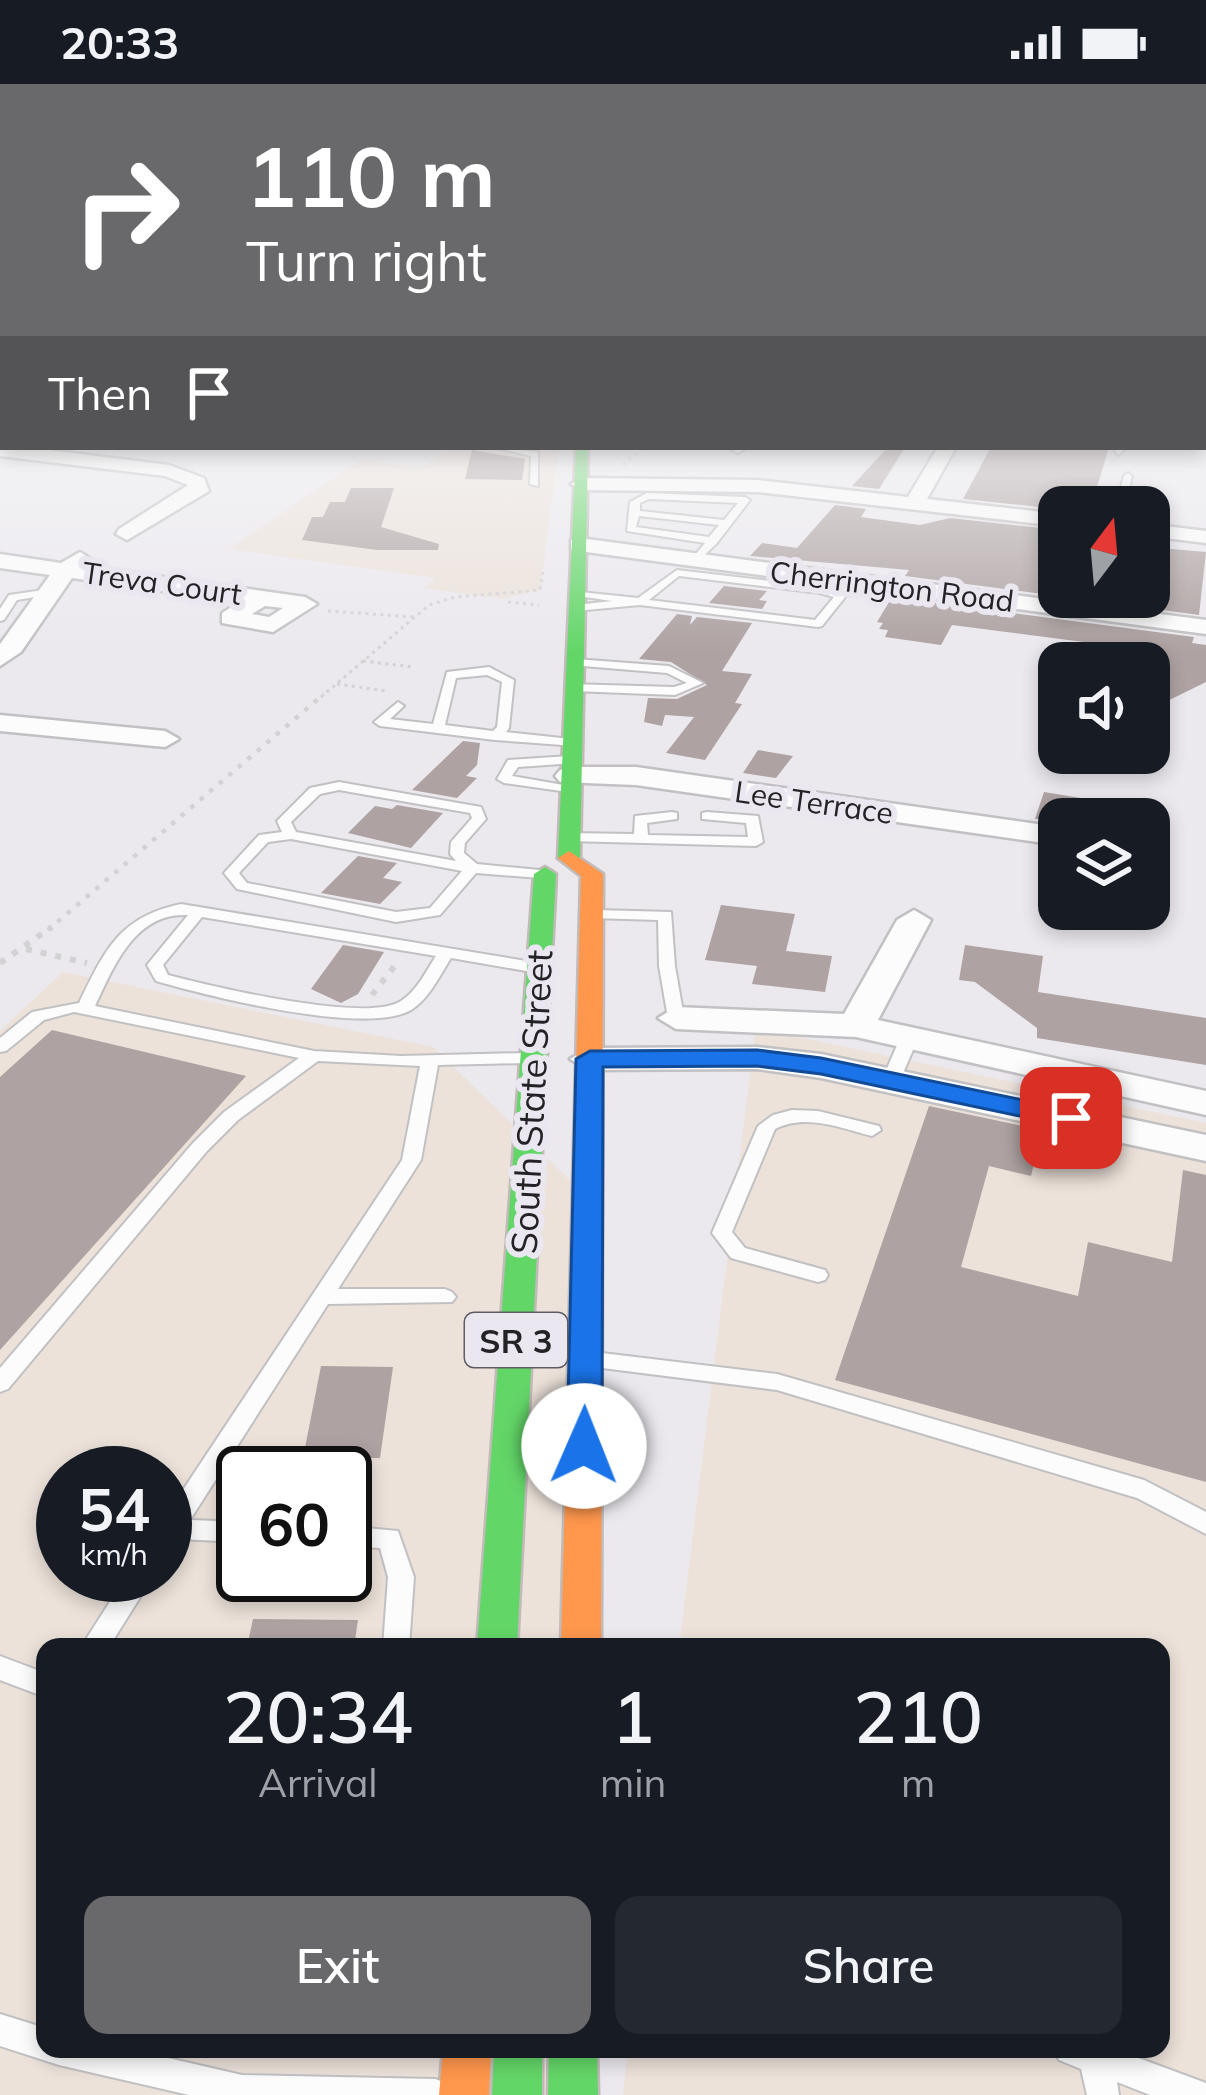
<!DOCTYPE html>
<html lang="en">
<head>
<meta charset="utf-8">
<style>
  :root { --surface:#171b24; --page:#242831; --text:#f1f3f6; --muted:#9ea1a6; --accent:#69686b }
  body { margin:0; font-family:Mulish,sans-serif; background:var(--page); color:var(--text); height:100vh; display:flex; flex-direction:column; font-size:45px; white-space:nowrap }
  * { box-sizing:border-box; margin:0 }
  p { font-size:39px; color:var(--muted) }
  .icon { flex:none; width:66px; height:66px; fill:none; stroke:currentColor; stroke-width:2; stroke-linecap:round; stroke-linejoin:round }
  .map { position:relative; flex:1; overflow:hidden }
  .panel { position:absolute; left:36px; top:1554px; width:1134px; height:420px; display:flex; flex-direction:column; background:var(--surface); border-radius:24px; box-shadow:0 6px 18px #0003 }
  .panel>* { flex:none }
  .guide { position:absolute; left:0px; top:0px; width:1206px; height:366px; box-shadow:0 6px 18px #0003; background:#69686b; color:#fff; overflow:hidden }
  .needle { width:78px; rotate:16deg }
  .fabs { position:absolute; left:1038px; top:402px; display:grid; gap:24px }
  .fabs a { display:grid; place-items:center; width:132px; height:132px; border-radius:24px; background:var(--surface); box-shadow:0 6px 18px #0003; font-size:60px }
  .speed { position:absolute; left:36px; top:1362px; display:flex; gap:24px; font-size:60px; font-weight:700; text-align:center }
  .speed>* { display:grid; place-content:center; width:156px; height:156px; border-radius:50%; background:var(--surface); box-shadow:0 6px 18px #0003; line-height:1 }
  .speed small { font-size:30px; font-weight:400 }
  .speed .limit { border:6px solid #111; border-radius:18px; background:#fff; color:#111 }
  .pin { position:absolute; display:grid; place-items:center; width:102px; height:102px; color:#fff; margin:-51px; border-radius:24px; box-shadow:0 6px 18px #0006 }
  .me { position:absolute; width:132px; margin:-66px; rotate:1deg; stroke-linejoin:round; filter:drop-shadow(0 0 9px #0008) }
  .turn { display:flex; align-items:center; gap:42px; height:252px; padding:0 48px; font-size:54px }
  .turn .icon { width:156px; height:156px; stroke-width:2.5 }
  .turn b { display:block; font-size:84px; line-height:102px }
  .then { display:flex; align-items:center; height:114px; padding:0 48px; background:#0003; gap:24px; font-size:45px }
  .eta { display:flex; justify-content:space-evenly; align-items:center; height:204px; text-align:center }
  .eta b { font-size:72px; font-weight:600; line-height:84px }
  .primary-button { display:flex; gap:24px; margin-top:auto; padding:24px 48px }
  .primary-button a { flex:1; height:138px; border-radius:24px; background:var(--accent); color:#fff; font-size:48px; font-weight:600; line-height:138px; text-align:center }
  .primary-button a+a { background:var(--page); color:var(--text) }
  .status { display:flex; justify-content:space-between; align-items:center; height:84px; padding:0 60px; background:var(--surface); direction:ltr }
  .status svg { height:33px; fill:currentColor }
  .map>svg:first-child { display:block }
  .commercial { fill:#ece2da; fill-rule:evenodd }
  .building { fill:#aea2a2 }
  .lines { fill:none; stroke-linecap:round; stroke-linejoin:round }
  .lane-casing { stroke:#c1c0c3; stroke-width:4 }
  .street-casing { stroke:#c1c0c3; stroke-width:5 }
  .fast-casing { stroke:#c1bab9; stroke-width:5 }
  .slow-casing { stroke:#c1bab9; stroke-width:5 }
  .path-far2 { stroke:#d2d1d3; stroke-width:3; stroke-dasharray:3 4.5; stroke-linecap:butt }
  .path-far1 { stroke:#d2d1d3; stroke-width:4.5; stroke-dasharray:4.5 8; stroke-linecap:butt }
  .path { stroke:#d2d1d3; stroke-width:6; stroke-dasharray:6 9; stroke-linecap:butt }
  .lane { fill:#fcfcfc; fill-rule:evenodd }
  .street { fill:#fcfcfc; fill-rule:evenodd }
  .fast { fill:#63d668; fill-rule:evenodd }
  .slow { fill:#ff974d; fill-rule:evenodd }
  .route { fill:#1a73e8; stroke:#114b97; stroke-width:3 }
  .labels { text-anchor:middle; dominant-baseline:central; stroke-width:12; stroke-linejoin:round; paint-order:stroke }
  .far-street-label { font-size:30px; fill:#232225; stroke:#eae7f0 }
  .shield { fill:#eae7f0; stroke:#5f5d62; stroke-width:3 }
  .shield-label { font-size:33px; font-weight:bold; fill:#232225 }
  .street-label { font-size:36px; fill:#232225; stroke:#eae7f0 }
</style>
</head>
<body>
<div class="status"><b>20:33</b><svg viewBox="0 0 49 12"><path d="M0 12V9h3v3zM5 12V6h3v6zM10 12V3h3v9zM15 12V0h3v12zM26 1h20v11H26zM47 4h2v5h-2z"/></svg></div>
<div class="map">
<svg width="1206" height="2011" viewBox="0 0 1206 2011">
  <rect width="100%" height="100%" fill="#ebe9ee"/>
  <g class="commercial">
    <path d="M452,363H559L540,506L502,515L425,504L435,494L229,465L360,376L422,383Z"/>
    <path d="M63,888L433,963L588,1114L581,1563H45V1965H575L574,2011H0V947ZM63,1389H165V1491H63ZM243,1389H345V1491H243Z"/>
    <path d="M779,949L1206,1039V2011H623L628,1965H1161V1563H679L755,950Z"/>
  </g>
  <g class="building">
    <path d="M888,363L904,365L879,405L852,402Z"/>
    <path d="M991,363H1109L1092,420L1075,418L1059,425L963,415Z"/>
    <path d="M472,366L525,375L522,396L465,395Z"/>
    <path d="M351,404H394L381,443L439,460L438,466H377L302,456L312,433H323L330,418H345Z"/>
    <path d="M835,421L866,425L861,433L920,441L950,434L1059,446V512L905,492L909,486L750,472L762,459L797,464Z"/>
    <path d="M1149,463L1206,468L1199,531L1065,513H1149Z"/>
    <path d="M724,502L767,507L759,516L767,517L762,525L709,519Z"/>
    <path d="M892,513L1194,553L1192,559L1206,561V598L1149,626V579L1128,578L1130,564L952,541L941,561L885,553L888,546L879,545L883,539L877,538Z"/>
    <path d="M677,530L692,532L690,541L697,533L752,539L722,587L752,590L735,619L742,620L705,676L666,669L694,633L665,631L662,642L644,638L648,614L677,615L707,601L671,578L639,575Z"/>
    <path d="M463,657L480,659L477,681L466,692L477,694L457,714L412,706Z"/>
    <path d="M758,666L793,672L776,694L743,689Z"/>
    <path d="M1044,708L1124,721L1123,735H1035Z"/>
    <path d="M397,721L443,729L411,764L348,749L375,722L392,725Z"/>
    <path d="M358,772L397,779L383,794L402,798L380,820L321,809Z"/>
    <path d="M721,821L795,830L786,867L832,872L825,908L752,900L757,882L705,876Z"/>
    <path d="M343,861L384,868L358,910L341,919L311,905Z"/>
    <path d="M965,861L1043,872L1038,908L1206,934V981L1037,954V944L975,898L959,896Z"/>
    <path d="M52,946L246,992L0,1266V993Z"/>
    <path d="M929,1022L1042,1046L1031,1092L989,1082L961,1183L1078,1212L1088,1158L1172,1178L1183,1086L1206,1091V1398L835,1296Z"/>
    <path d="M321,1282L393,1283L380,1374H303Z"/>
    <path d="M253,1535L358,1536L354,1563H247Z"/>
  </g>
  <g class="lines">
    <defs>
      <g id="lane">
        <rect x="1203" y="317" width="3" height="4"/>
        <path d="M493,363L538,368V402L530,400L531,372Z"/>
        <path d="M1118,363H1126L1119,371L1115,368Z"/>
        <path d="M1128,389L1132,392L1125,423H1115L1124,392Z"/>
        <path d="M647,409L745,413L750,416L717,459L696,479L691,476L705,459L627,447L630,418ZM649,415L738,419L724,436L640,427V419ZM639,432L719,441L709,453L636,443Z"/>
        <path d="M677,486L820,503L846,512L822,542L818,543L640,521L575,527L570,524L575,521L612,517L571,511V507L638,514ZM679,492L819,509L834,513L815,536L649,516Z"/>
        <path d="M50,505L55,508L54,510L17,516L4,536L0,537V525L9,511Z"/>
        <path d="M575,575L669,582L703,599L675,611L573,607L567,603L569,600L674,603L687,599L667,589L571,581L569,579Z"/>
        <path d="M489,583L514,596L509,644L506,648L571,655L577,659L576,662L495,656L380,642L374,638L398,618L404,622L390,635L433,640L447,588ZM487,591L502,598L497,643L493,647L445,641L456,594Z"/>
        <path d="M570,672L575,673V679L518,683L512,692L575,703V709L504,699L497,695L508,676Z"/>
        <path d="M339,698L481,723L486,735L465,759L464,769L477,780L540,786L547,790L540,794L476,789L440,831L396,838L237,805L224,789L259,751L282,748L277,737L310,704ZM339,706L470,729L472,734L451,758L450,770L456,777L296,748L291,738L320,710ZM291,755L462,787L430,824L396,828L247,799L239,789L268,758Z"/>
        <path d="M672,728L677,729V735L647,739L648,751L748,753L746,739L702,735V729L707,728L758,732L763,758L756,762L569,757L562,753L569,749L634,750L635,732Z"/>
        <path d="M181,820L532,878L540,883L532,888L451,874C440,891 429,915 411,926C366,952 208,912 156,897L147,881L188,831C135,828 114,882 95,922L314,967L401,972L525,969L534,974L525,979L438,981L421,1076L338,1205H445L452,1208L456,1213L452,1218L328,1220L190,1436L243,1438V1458L177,1455L174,1460L165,1463V1433L402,1076L420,982L318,977L238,1036L207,1067L8,1305L0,1308V1284L193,1059L224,1028L299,974L74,928L44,936L6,967L0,968V954L32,928L79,919C105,866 119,833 181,820ZM202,833L436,872C426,887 417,907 401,917C368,940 210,902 168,891L163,881Z"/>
        <path d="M596,826L671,828L675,882L684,934L682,938H670L668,934L659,882L658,836L591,834L588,831L591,828Z"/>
        <path d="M910,947L919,952L900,996L891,1001L885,1000L882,996L901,952Z"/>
        <path d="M792,1026L818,1027L879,1042L881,1046L872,1052C840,1044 806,1029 775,1045L732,1148L745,1164L825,1186L828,1191L825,1196L818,1198L731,1174L712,1149L758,1042L773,1031Z"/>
        <path d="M602,1269L777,1290L1144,1396L1206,1428V1450L1137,1414L777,1306L594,1283L591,1277L594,1271Z"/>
        <path d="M345,1442L398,1447L414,1493L409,1563H383L388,1493L380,1464L345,1462Z"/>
        <path d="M127,1491H154L109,1563H81Z"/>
        <path d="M0,1572L45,1589V1613L0,1596Z"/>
        <path d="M0,1930L45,1944V1965H129L242,1991L435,1995L447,1999L451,2011H189L59,1981L0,1962Z"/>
        <path d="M1054,1965H1114L1206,1999V2011H1150L1117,1998L1119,2011H1087L1081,1985L1059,1976Z"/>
      </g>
      <g id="street">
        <path d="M3,316V326L0,327V317Z"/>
        <rect x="1203" y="328" width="3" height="11"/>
        <path d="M0,360L169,381L204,394L209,407L127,456L116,450L119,445L188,401L165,392L0,372Z"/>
        <path d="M728,363H747L738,369Z"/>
        <path d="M938,363H956L927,415L1059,430V442L758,408L581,406L571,400L581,394L758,396L908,413Z"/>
        <path d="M1149,440L1206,447V459L1149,452Z"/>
        <path d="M579,454L1206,536V550L571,466V456Z"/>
        <path d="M80,468L91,475L85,482L305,513L317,520L273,548L222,539V529L239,518L72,494L21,568L0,582V560L50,491L0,484V470L61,479ZM265,522L283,524L269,533L252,530Z"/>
        <path d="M0,631L165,647L179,655L165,663L0,647Z"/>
        <path d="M570,683H636L1058,743L1059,761L636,701L560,698L555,692L560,686Z"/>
        <path d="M914,826L931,836L878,936L1206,1007V1031L856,953L676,945L658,934L676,923L844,930L897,836Z"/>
        <path d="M757,963L821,970L1206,1051V1077L821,994L757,985L589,986L570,975L589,964Z"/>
      </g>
      <g id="fast">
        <path d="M576,363H588L580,774L569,781L558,774Z"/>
        <path d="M545,783L556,790L517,1563H477L534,790Z"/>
        <path d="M494,1965H542V2011H492Z"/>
        <path d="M549,1965H597L598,2011H548Z"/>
      </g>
      <g id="slow">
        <path d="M569,767L603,790L601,1563H561L581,792L558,774Z"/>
        <path d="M443,1965H491L489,2011H439Z"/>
      </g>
    </defs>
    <use href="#lane" class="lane-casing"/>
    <use href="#street" class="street-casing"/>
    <use href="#fast" class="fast-casing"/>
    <use href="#slow" class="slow-casing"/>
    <g class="path-far2">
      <path d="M623,381L643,363"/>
      <path d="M508,518L539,521"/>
      <path d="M328,527L414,533"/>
      <path d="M363,577L413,583"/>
      <path d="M337,600L387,607"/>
      <path d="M321,613L429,521L455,513L540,506L543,488"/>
    </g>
    <path class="path-far1" d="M48,846L324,610"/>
    <g class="path">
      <path d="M26,865L87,879"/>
      <path d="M0,879L52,843"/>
      <path d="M372,911L397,879"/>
    </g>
    <use href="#lane" class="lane"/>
    <use href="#street" class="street"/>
    <use href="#fast" class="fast"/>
    <use href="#slow" class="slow"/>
  </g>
  <linearGradient id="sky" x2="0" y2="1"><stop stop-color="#89bfe6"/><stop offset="0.51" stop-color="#f6f5f7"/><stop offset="1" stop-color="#f6f5f7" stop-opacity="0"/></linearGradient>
  <rect width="1206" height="569" fill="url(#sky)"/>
  <path class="route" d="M757,966L821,974L1071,1026L1085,1034L1071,1043L821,990L757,982L603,983L602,1362L597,1372H572L567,1362L576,975L590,967Z"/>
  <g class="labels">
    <g class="far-street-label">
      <text transform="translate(162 499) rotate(8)">Treva Court</text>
      <text transform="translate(892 502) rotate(7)">Cherrington Road</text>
      <text transform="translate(814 718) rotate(8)">Lee Terrace</text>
    </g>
    <rect class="shield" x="465" y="1229" width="102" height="54" rx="9"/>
    <g class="shield-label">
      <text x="516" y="1256">SR 3</text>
    </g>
    <g class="street-label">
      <text transform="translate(531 1018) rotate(-87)">South State Street</text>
    </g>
  </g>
</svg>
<div class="fabs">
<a><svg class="needle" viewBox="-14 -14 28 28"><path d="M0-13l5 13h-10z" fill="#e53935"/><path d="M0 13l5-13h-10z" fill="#9ea1a6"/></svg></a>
<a><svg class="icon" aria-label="sound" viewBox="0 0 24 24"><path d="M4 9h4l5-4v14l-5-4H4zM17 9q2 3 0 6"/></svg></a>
<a><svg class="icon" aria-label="layers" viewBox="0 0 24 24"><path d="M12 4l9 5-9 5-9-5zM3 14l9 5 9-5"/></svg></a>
</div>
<div class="speed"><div>54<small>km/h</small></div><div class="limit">60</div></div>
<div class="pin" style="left:1071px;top:1034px;background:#d93025"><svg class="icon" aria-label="arrive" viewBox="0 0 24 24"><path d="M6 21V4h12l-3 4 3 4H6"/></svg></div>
<svg class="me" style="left:584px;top:1362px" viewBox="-20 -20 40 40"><circle r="19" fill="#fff"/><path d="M0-13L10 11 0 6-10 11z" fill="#1a73e8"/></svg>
<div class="guide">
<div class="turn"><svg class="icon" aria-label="right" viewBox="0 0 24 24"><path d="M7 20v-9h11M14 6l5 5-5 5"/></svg><div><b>110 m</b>Turn right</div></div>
<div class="then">Then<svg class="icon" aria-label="arrive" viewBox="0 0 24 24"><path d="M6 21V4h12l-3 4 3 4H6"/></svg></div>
</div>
<section class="panel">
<div class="eta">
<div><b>20:34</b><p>Arrival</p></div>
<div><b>1</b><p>min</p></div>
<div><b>210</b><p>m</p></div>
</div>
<div class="primary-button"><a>Exit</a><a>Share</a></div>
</section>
</div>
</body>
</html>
